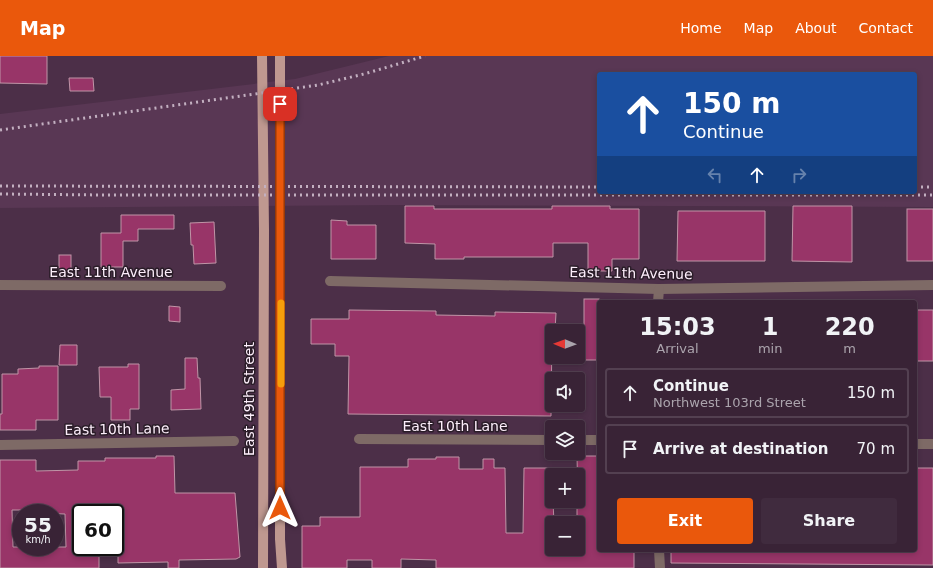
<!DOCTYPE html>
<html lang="en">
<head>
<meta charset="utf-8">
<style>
  :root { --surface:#392336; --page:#402b3e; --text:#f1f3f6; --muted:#aba4ad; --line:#534051; --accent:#ea580c }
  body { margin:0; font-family:"DejaVu Sans",sans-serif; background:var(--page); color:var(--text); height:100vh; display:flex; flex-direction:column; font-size:15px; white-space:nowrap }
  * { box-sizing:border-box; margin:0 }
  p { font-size:13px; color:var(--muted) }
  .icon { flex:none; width:22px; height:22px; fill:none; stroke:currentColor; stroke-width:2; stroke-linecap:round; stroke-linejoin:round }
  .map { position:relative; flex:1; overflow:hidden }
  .sheet { position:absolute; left:597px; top:244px; width:320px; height:252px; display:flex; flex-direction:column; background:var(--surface); border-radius:4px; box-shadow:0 2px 6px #0003,0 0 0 1px var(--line) }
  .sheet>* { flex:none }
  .top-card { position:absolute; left:597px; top:16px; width:320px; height:122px; border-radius:4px; box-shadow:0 2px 6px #0003,0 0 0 1px var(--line); background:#1a4fa0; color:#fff; overflow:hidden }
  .needle { width:26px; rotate:271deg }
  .buttons { position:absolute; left:545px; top:268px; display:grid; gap:8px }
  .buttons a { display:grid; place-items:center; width:40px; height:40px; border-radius:4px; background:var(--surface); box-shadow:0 2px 6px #0003,0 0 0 1px var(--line); font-size:20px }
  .speed { position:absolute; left:12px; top:448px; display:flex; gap:8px; font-size:20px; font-weight:700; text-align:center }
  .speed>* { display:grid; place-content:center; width:52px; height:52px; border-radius:50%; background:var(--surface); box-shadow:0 2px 6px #0003,0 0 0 1px var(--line); line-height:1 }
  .speed small { font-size:10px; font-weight:400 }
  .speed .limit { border:2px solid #111; border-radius:6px; background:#fff; color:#111 }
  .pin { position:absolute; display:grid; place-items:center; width:34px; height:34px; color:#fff; margin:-17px; border-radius:8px; box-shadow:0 2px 6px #0006 }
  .me { position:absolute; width:44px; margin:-22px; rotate:0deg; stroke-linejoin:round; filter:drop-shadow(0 0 3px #0008) }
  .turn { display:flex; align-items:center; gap:14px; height:84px; padding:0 20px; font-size:18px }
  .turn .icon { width:52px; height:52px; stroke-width:2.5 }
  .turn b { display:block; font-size:28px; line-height:34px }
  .lanes { display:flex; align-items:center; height:38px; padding:0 20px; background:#0003; justify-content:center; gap:20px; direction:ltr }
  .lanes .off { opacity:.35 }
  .eta { display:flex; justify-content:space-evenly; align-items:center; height:68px; text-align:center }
  .eta b { font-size:24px; font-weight:600; line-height:28px }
  .button { display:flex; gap:8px; margin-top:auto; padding:8px 20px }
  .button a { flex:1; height:46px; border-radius:4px; background:var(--accent); color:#fff; font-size:16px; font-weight:600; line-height:46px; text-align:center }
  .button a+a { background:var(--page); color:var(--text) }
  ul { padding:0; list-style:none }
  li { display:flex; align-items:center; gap:12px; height:50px; margin:0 8px 6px; padding:0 12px; border:2px solid var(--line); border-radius:4px }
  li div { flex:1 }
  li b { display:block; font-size:15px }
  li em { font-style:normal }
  header { display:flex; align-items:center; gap:24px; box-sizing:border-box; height:56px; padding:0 20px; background:var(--accent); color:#fff }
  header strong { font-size:19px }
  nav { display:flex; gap:22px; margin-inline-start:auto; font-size:14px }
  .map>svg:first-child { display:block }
  .built { fill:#593754; fill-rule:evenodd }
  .building { fill:#983568; stroke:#c095a7; fill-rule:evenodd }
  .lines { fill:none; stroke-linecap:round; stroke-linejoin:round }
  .street { stroke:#7e6a66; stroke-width:10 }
  .primary { stroke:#bf9890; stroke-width:10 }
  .rail { stroke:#c3b0c1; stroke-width:3; stroke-dasharray:2 4; stroke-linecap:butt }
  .route-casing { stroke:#983908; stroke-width:10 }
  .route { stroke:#ea580c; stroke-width:7 }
  .slow { stroke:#f59e0b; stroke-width:7 }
  .labels { text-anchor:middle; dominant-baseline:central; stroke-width:3; stroke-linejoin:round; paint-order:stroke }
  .street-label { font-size:14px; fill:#fdeefb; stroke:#2a1d28 }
</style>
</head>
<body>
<header>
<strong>Map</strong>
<nav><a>Home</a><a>Map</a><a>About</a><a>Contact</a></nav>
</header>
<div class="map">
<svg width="933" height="512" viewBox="0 0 933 512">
  <rect width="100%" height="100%" fill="#4c2f48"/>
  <path class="built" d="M389,0H933V151L393,149L0,152V58L295,23ZM599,18H915V136H599Z"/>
  <g class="building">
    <path d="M0,0H47V28L0,27Z"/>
    <path d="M69,22H93L94,35H70Z"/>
    <path d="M405,150H434V153H552V150H610V153H639V203H612V215H588V187H553V201H464V203H435V188L405,187Z"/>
    <path d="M793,150H852V206L792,205Z"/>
    <rect x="907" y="153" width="26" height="52"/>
    <path d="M678,155H765V205H677Z"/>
    <path d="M121,159H174V173H138V185H123V211H101V177H121Z"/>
    <path d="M331,164L347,165V169H376V203H331Z"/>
    <path d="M214,166L216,207L194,208L193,189H191L190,167Z"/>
    <rect x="59" y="199" width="12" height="18"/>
    <rect x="584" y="243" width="15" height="61"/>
    <path d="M169,250L180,251V266L169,265Z"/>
    <path d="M349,254L436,255V259L495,260V256L556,257L555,275H552L551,360L348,358L349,300H335V288H311V263H349Z"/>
    <rect x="915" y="254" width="18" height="51"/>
    <path d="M60,289H77V309H59Z"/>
    <path d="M185,302H197L198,322H200L201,353L171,354V334L185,333Z"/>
    <path d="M128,308H139V353H130V364H111V341H100L99,311H128Z"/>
    <path d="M39,310H58V364H36V374H0V358H2V318H18V313L39,312Z"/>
    <path d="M156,400H174L175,437H235L240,501L236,503L179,504V512H168V506L118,507V457H81V491H99V512H0V404H36V415L78,414V405H105V402H156ZM12,454H38V457L65,458L66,491H13Z"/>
    <path d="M577,400H599V494H634V512H436V504L401,503V512H372V504H347V512H302V470H320V461H360V411H408V403H436V401H459V413H483V403H494V412H505L506,477H523L524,412H552V445H553L554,467H552V493H578V467H577V445H578Z"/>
    <path d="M915,412H933V509L671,507V494H915Z"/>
  </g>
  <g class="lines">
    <g class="street">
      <path d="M330,225L659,233L933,229"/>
      <path d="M0,229L221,230"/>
      <path d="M658,246L659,233"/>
      <path d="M359,383L552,384"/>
      <path d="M578,384H599"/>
      <path d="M915,388H933"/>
      <path d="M0,389L234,385"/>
      <path d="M659,494L660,512"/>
    </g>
    <g class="primary">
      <path d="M262,0L264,174L263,512"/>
      <path d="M280,0V483L282,512"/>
    </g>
    <g class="rail">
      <path d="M0,74L269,36L318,29L364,18L425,0"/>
      <path d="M0,130L599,131"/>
      <path d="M915,131H933"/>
      <path d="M0,138L104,139H933"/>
    </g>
  </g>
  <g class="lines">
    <defs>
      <path id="route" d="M280,48V452"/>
    </defs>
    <use href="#route" class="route-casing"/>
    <use href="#route" class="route"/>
    <path class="slow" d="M281,328V247"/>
  </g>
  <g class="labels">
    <g class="street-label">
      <text x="111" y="216">East 11th Avenue</text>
      <text transform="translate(631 217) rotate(1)">East 11th Avenue</text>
      <text transform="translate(249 343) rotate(-90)">East 49th Street</text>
      <text x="455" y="370">East 10th Lane</text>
      <text transform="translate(117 373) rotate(-1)">East 10th Lane</text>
    </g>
  </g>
</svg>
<div class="buttons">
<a><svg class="needle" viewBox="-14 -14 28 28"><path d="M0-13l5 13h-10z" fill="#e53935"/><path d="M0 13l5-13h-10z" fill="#aba4ad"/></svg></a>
<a><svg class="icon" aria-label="sound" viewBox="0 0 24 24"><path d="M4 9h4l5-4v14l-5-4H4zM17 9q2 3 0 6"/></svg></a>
<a><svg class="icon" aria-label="layers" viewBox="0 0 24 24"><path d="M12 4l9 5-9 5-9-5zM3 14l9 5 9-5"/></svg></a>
<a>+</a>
<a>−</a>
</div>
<div class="speed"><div>55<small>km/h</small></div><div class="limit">60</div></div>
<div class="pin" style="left:280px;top:48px;background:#d93025"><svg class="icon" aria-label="arrive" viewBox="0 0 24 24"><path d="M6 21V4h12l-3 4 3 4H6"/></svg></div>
<svg class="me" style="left:280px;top:452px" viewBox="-20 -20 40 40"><path d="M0-17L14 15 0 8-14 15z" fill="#ea580c" stroke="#fff" stroke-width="4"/></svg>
<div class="top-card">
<div class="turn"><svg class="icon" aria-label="ahead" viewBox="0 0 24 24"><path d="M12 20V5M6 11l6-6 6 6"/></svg><div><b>150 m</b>Continue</div></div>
<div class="lanes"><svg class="icon off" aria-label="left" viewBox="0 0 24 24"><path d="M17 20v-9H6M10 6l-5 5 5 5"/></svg><svg class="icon" aria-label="ahead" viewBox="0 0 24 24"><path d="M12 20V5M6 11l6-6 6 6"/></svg><svg class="icon off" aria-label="right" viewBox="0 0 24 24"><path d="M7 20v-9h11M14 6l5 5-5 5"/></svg></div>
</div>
<section class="sheet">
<div class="eta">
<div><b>15:03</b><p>Arrival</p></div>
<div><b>1</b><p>min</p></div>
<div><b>220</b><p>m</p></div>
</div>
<ul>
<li><svg class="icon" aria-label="ahead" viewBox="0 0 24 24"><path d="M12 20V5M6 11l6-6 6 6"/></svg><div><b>Continue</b><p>Northwest 103rd Street</p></div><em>150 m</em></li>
<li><svg class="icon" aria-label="arrive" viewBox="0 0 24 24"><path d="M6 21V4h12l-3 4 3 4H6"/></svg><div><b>Arrive at destination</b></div><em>70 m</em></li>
</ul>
<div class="button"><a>Exit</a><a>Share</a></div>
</section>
</div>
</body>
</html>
